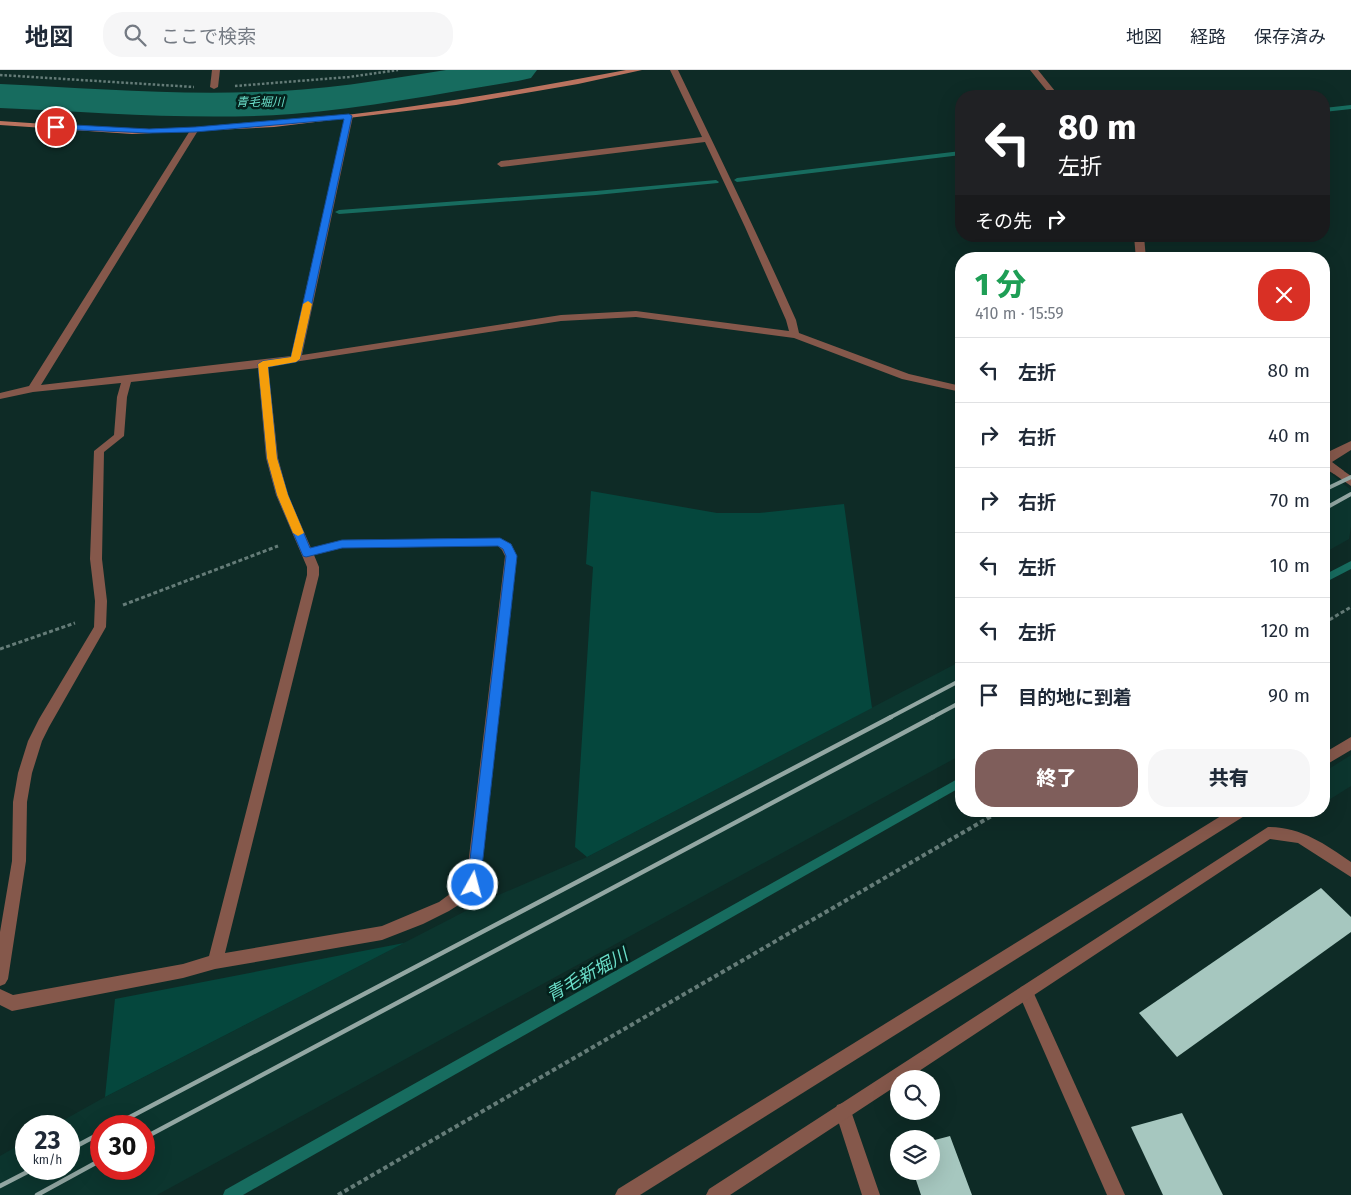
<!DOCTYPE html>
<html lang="ja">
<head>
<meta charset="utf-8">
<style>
  :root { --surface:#fff; --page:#f6f6f7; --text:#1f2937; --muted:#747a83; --line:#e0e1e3; --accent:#7f5e5b }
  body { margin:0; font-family:"Fira Sans","Noto Sans JP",sans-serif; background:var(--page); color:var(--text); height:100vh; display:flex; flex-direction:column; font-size:19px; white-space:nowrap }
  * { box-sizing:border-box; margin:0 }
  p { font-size:16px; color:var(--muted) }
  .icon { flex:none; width:28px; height:28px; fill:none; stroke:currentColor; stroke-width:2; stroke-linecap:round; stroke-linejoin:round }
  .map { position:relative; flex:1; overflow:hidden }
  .drawer { position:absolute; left:955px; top:182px; width:375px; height:565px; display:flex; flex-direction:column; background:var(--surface); border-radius:20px; box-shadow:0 5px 20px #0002 }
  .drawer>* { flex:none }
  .hud { position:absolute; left:955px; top:20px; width:375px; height:152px; border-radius:20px; box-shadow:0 5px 20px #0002; background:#202124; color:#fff; overflow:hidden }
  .tools { position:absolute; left:890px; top:1000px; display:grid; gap:10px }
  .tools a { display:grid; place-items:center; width:50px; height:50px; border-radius:50%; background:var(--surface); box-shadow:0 5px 20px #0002; font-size:25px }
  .speed { position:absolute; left:15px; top:1045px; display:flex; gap:10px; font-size:25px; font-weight:700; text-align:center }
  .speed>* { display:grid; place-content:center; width:65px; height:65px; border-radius:50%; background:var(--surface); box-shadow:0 5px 20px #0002; line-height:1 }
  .speed small { font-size:12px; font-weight:400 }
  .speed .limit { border:8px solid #d22; background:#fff; color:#111 }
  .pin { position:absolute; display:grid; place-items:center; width:42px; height:42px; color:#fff; margin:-21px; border:2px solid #fff; border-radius:50%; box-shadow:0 1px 5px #0007 }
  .me { position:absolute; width:55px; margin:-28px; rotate:7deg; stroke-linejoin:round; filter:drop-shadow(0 0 4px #0008) }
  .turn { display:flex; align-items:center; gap:18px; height:105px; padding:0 20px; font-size:22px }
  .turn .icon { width:65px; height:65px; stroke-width:2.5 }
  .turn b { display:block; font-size:35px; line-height:42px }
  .then { display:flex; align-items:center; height:48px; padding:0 20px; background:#0003; gap:10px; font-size:19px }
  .round { display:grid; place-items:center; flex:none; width:52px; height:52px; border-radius:20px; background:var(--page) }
  .overview { display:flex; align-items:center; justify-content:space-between; height:85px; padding:0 20px }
  h1 { font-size:30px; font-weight:800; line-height:38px; color:#1e9e55 }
  .primary-button { display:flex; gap:10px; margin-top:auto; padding:10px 20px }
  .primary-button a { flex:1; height:58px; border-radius:20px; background:var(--accent); color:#fff; font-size:20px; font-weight:800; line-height:58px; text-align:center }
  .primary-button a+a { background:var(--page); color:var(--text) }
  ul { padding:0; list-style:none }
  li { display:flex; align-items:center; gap:15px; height:65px; padding:0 20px; border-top:1px solid var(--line) }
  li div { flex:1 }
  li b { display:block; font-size:19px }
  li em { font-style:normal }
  header { display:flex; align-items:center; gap:30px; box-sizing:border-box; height:70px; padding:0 25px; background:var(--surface); border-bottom:1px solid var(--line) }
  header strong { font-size:24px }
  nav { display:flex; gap:28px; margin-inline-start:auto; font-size:18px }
  .search { width:350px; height:45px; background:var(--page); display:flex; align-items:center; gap:12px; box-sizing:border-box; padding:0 18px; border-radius:20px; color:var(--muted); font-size:19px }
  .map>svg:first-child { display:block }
  .built { fill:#0c352e; fill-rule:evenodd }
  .green { fill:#05473d }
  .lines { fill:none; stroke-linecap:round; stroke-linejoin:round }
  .stream { fill:#176c5f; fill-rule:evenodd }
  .river { fill:#176c5f; fill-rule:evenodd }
  .building { fill:#a6c7bf }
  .path-far2 { stroke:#657c78; stroke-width:2.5; stroke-dasharray:2.5 2; stroke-linecap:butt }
  .path-far1 { stroke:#657c78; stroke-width:3; stroke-dasharray:4 2.5; stroke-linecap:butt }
  .path { stroke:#657c78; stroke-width:4; stroke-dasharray:4.5 3; stroke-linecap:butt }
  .lane { fill:#85584b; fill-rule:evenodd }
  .street { fill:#85584b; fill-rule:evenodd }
  .secondary { fill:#ba735f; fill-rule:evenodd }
  .rail-far1 { stroke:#93a7a3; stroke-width:4 }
  .rail { stroke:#93a7a3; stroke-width:4.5 }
  .route { fill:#1a73e8; stroke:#114b97 }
  .slow { fill:#f59e0b }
  .labels { text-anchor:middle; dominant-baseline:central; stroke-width:5; stroke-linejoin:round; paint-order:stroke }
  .far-water-label { font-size:12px; font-style:italic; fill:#6addc8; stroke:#04211c }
  .near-water-label { font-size:18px; font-style:italic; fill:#6addc8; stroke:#04211c }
</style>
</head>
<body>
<header>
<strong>地図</strong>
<div class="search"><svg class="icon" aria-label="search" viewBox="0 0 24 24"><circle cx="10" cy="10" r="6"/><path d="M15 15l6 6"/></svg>ここで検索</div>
<nav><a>地図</a><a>経路</a><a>保存済み</a></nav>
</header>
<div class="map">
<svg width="1351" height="1125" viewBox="0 0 1351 1125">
  <rect width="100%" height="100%" fill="#0e2b26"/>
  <g class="built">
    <path d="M1324,402L1331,404L1351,420V457L1349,469L1324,483Z"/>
    <path d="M961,591V685L157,1125H0V1086L26,1071V1099H69V1056H53L105,1027L487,830L587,787ZM101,1056H144V1099H101Z"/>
    <path d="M1351,685V716L1324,733V702Z"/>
  </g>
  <g class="green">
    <path d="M591,421L717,443H759L844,434L872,638L587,787L575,777L593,497L586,494Z"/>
    <path d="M404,873L105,1027L115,929Z"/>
  </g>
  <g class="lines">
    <g class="stream">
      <path d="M1351,35V39L1324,42V38Z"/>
      <path d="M961,81V85L737,112L734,110L737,108Z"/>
      <path d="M716,110L719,112L718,113L596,125L339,144L335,142L339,140L596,121Z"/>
      <path d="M1351,491V499L1324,513V505Z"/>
      <path d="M961,707V717L243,1125H223L225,1120Z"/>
    </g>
    <path class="river" d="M446,0H537L531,8L518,11C443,23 368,38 292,44C195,51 97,42 0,38V14C85,18 169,25 254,22C319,21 383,10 446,0Z"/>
  </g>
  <g class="building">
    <path d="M1321,818L1351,847V862L1177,987L1139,943Z"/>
    <path d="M1182,1043L1223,1125H1163L1131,1057Z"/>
    <path d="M950,1066L972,1125H921L913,1101H931V1071Z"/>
  </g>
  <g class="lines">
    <g class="path-far2">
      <path d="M0,5L194,17"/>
      <path d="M235,16L349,7L398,0"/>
    </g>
    <g class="path-far1">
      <path d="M123,535L278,476"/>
      <path d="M1324,553L1351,537"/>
      <path d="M0,579L75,553"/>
    </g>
    <path class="path" d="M338,1125L1000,741"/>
    <g class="lane">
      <path d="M1338,397L1351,406V416L1334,404L1332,401L1334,398Z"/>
      <path d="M1026,915L1031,917L1125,1125H1107L1018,922L1021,917Z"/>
      <path d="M843,1033L849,1035L851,1041L880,1125H862L835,1041L837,1035Z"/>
    </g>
    <g class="street">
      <path d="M212,0H220L218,17L214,19L210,17Z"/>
      <path d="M670,0H678C718,83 758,165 796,250L799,263L909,304L961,316V322L902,309L794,268L636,247L561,251L268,296L278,388L288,425L311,478L342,470L500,468L511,474L517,486L480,815L471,827L449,841L423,854L382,870L215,899L183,908L12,941L0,935V919L13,925L183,894L209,886L307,505V497L276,425L266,388L258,298L131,312L127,327L124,366L104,382L102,489L107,531L106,557L49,657L42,671L32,703L27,732L26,791L8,909L5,914L0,916V862L12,791L13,732L18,703L28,671L39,649L94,557L95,531L90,489L94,381L114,365L117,327L121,313L33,322L0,329V323L29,316L191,59L195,57L199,59L41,315L291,286L345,46L349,44L353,46L302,285L561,245L636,241L789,261L786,250L745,157L705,72L501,97L497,94L501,91L702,67ZM498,476L502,480L505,486L466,812L439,832L382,856L225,883L319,505V497L314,485L342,478Z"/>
      <path d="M1030,0H1038L1059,26H1051Z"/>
      <path d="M1134,166H1144L1146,189H1136Z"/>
      <path d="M1351,371V380L1332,392L1344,401L1342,404H1334L1324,398V387L1330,381Z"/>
      <path d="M1351,667V680L1324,696V683Z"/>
      <path d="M1229,741H1248L1246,745L640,1125H615L618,1119Z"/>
      <path d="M1268,757C1301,757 1325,774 1351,792V807L1298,773L1270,769L907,1009H899V1014L730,1125H706L709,1119Z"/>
    </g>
    <path class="secondary" d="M626,0H642L578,14L456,35L274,57L132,64L0,55V51C50,54 100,59 151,59C311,56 469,30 626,0Z"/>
    <g class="rail-far1">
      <path d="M1324,420L1351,407"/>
      <path d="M1324,439L1351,424"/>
      <path d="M889,648L961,610"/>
      <path d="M931,648L961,632"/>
    </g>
    <g class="rail">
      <path d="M113,1056L891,647"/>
      <path d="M144,1068L933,647"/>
      <path d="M69,1080L101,1063"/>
      <path d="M0,1116L33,1099"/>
      <path d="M37,1125L101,1090"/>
    </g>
  </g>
  <path class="route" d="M349,44L352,46L300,289L296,292L268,297L277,388L288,425L310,478L342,470L500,468L511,474L517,486L480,815L478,820L473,821L469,820L467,815L506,486L503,479L498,476L342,478L306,487L303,486L277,425L267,388L258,294L263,291L291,287L344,49L195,62L149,63L56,59L52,57L56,54L149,59L195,57Z"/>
  <path class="slow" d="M308,231L312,234L300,289L296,292L268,297L277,388L288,425L304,463L298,466L293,463L277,425L267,388L258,294L263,291L291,287L303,234Z"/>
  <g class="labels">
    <g class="far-water-label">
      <text x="260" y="32">青毛堀川</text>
    </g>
    <g class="near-water-label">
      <text transform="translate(587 905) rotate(-29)">青毛新堀川</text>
    </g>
  </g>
</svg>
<div class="tools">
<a><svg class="icon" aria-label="search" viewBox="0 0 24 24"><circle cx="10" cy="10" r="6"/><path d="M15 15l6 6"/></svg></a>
<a><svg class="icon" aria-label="layers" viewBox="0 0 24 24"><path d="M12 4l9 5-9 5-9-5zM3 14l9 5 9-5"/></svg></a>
</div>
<div class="speed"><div>23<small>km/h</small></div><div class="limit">30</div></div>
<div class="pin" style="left:56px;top:57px;background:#d93025"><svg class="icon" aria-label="arrive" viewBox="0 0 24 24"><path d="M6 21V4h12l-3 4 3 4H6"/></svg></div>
<svg class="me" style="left:473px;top:815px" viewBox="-20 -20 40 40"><circle r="17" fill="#1a73e8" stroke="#fff" stroke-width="3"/><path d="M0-11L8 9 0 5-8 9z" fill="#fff"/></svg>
<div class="hud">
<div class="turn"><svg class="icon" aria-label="left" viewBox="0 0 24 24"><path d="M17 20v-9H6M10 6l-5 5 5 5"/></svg><div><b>80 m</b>左折</div></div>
<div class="then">その先<svg class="icon" aria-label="right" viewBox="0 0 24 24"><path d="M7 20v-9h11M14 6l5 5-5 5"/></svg></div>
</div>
<section class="drawer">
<div class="overview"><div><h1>1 分</h1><p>410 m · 15:59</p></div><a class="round" style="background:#d93025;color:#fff"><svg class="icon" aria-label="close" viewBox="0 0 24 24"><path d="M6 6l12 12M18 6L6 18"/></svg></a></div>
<ul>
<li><svg class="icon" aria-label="left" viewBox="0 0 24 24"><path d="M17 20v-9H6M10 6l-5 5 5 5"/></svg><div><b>左折</b></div><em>80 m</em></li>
<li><svg class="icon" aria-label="right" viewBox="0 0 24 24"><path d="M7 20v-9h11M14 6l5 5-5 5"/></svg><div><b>右折</b></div><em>40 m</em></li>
<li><svg class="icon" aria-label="right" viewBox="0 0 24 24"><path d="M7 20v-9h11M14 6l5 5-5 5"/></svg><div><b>右折</b></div><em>70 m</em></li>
<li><svg class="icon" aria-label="left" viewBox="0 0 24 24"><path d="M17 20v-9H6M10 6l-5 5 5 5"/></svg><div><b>左折</b></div><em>10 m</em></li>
<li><svg class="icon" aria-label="left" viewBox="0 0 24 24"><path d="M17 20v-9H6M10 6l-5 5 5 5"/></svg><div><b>左折</b></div><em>120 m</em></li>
<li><svg class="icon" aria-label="arrive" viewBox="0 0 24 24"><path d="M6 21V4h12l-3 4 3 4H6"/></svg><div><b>目的地に到着</b></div><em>90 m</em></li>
</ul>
<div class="primary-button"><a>終了</a><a>共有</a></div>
</section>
</div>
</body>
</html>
